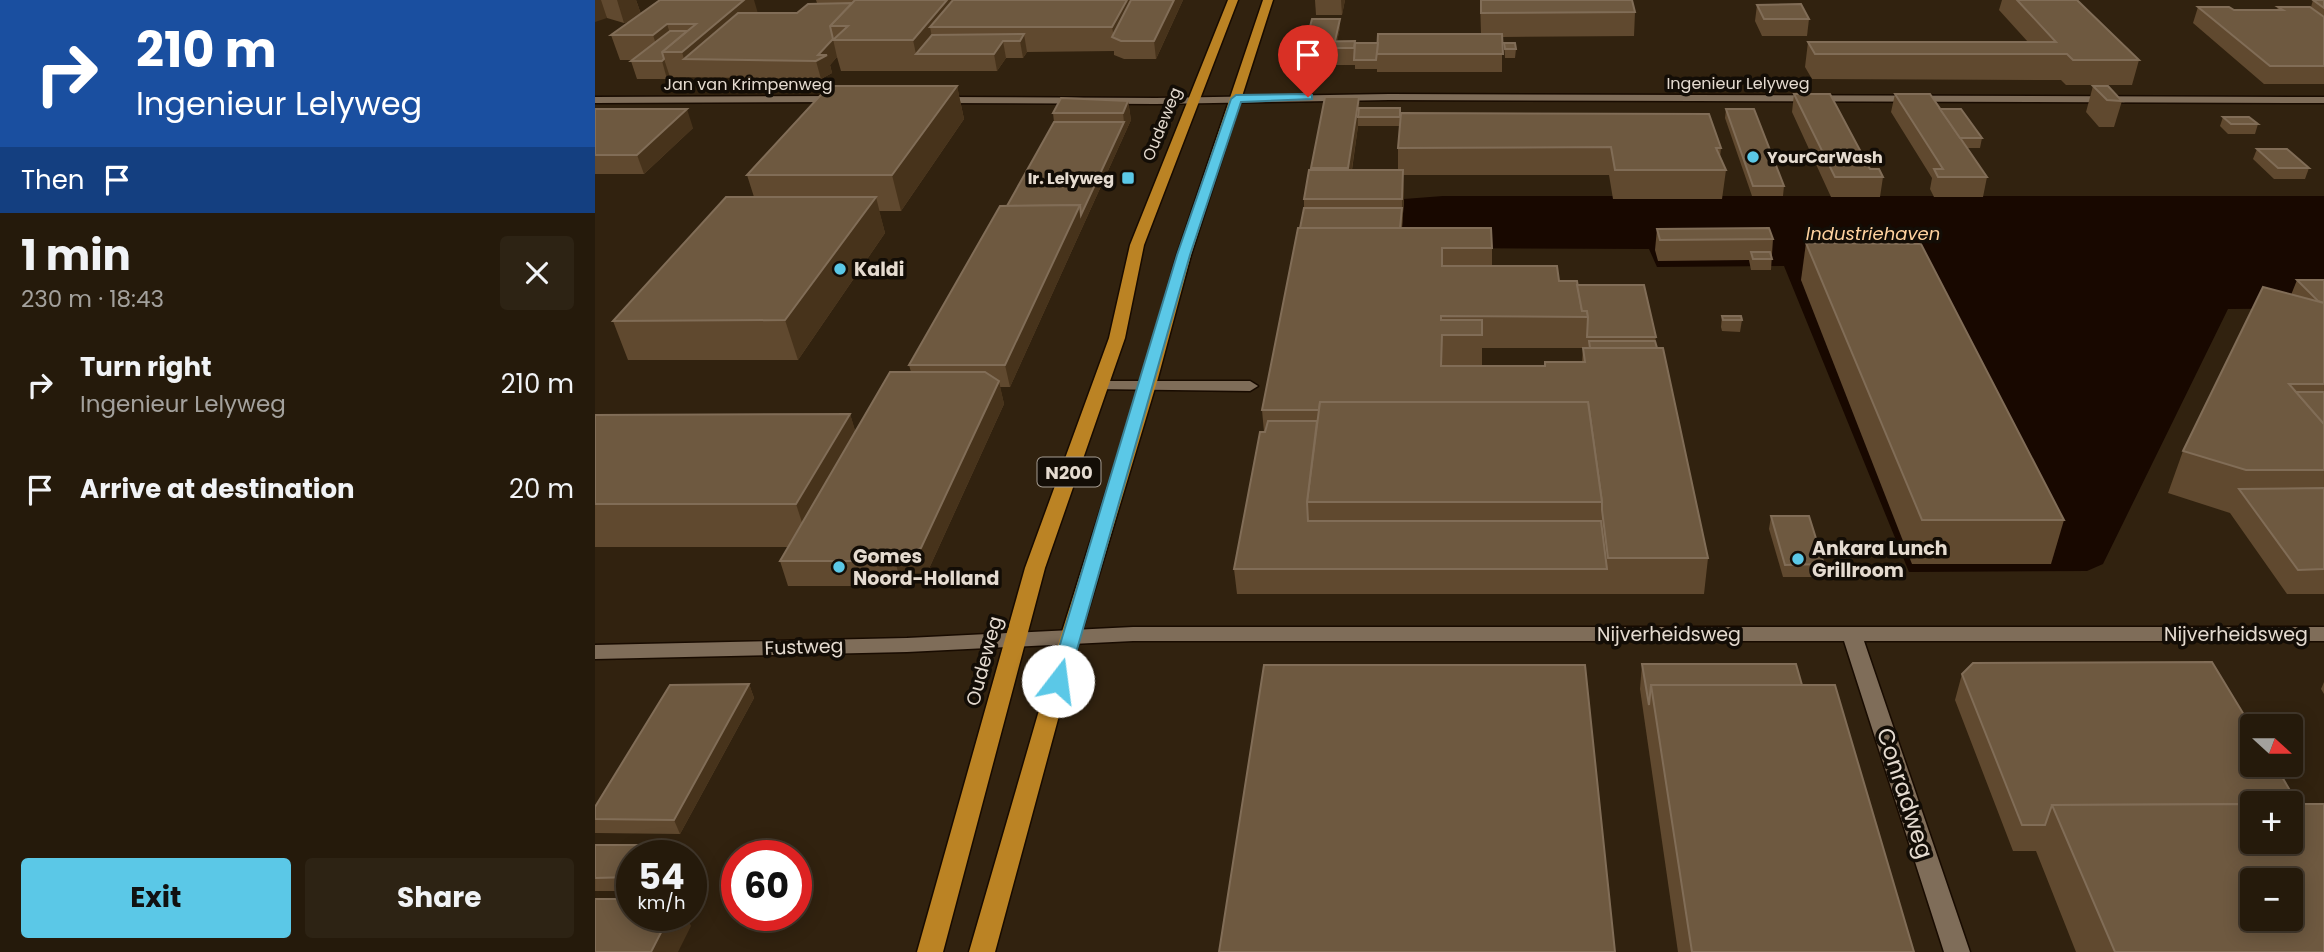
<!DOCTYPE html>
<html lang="en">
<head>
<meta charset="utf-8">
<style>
  :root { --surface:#251a0b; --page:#2d2314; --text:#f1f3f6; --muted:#a3a19d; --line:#42382c; --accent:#5bc8e7 }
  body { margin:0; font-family:Poppins,sans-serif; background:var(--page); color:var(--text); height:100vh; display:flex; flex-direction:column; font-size:26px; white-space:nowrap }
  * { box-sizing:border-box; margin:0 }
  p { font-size:23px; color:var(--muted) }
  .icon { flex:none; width:38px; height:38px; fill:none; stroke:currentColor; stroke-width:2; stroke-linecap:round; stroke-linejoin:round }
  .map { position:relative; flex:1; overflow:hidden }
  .details { display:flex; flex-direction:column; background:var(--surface); width:595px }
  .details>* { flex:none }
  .banner { background:#1a4fa0; color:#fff; overflow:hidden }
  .needle { width:46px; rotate:111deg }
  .fabs { position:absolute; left:1645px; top:714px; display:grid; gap:14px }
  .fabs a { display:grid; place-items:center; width:63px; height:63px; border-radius:7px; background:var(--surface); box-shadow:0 4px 18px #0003,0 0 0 2px var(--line); font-size:35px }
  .speed { position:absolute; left:21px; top:840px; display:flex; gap:14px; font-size:35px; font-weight:700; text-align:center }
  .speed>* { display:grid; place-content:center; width:91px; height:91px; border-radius:50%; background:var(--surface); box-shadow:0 4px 18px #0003,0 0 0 2px var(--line); line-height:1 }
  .speed small { font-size:18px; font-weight:400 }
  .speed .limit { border:10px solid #d22; background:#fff; color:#111 }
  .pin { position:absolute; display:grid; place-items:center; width:60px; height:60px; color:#fff; margin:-72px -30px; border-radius:50% 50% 50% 0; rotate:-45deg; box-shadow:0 0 7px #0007 }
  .pin .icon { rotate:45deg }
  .me { position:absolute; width:77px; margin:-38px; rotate:15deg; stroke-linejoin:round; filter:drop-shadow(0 0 5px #0008) }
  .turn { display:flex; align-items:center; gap:24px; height:147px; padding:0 21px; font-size:32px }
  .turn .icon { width:91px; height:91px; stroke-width:2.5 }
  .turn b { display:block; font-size:49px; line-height:60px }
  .then { display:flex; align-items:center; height:66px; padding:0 21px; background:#0003; gap:14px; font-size:26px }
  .round { display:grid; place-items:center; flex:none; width:74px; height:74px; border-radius:7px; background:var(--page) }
  .overview { display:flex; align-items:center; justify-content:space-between; height:119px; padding:0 21px }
  h1 { font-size:42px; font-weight:700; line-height:52px }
  .action { display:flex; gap:14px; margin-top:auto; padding:14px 21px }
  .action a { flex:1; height:80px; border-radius:7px; background:var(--accent); color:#111; font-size:28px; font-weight:700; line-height:80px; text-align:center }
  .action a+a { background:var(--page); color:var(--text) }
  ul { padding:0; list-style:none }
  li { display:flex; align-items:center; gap:21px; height:105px; padding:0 21px }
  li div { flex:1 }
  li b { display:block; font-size:26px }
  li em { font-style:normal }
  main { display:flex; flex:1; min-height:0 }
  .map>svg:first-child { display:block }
  .water { fill:#180800 }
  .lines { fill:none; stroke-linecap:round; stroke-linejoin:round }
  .street-casing { stroke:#180b00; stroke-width:3 }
  .primary-casing { stroke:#180b00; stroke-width:3 }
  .street { fill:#7f6d59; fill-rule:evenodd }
  .primary { fill:#bb8324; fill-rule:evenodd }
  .wall { fill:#60492f; fill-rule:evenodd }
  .shaded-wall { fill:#47331b }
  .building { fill:#6e5940; stroke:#816d57; stroke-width:2; fill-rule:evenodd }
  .route { fill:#5bc8e7; stroke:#3b8296; stroke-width:2 }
  .poi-dot { fill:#5bc8e7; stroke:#130d06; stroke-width:2.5 }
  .labels { text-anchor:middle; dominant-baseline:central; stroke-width:7; stroke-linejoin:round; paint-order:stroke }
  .far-street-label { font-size:16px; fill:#e5dbd0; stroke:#130d06 }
  .far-poi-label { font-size:16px; font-weight:bold; fill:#e5dbd0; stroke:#130d06; text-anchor:start }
  .far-water-label { font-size:18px; font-style:italic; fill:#ffd29f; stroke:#130d06 }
  .shield { fill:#130d06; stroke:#a69d93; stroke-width:2 }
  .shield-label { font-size:18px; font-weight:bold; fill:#e5dbd0 }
  .poi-label { font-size:19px; font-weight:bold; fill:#e5dbd0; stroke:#130d06; text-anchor:start }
  .street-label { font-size:19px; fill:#e5dbd0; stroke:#130d06 }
  .near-street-label { font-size:23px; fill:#e5dbd0; stroke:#130d06 }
</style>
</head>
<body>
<main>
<section class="details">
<div class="banner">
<div class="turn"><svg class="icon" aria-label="right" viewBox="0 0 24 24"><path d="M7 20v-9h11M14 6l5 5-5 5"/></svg><div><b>210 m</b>Ingenieur Lelyweg</div></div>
<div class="then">Then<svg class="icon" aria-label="arrive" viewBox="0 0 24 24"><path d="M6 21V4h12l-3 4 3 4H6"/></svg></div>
</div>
<div class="overview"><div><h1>1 min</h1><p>230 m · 18:43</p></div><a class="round"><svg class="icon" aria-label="close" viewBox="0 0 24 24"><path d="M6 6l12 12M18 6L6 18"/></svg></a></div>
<ul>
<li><svg class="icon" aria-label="right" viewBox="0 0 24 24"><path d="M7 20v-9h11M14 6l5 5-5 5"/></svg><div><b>Turn right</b><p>Ingenieur Lelyweg</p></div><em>210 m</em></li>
<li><svg class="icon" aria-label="arrive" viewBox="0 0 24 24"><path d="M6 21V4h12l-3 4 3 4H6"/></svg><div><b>Arrive at destination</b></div><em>20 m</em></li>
</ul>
<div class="action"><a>Exit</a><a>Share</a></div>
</section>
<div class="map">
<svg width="1729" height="952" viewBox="0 0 1729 952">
  <rect width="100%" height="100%" fill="#31220f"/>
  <path class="water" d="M848,196H1729V308L1633,309L1508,564L1492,571L1314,572L1189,266L1062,267L1054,249L846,248L804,258L809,199Z"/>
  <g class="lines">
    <defs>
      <g id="street">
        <path d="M794,94L1729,97V103L794,100L561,104L343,103L337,100L343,97L561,98Z"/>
        <path d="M0,97L245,96L251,99L245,102L0,103Z"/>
        <path d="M505,381H655L663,386L655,391L499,389L497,386L499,383Z"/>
        <path d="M538,627H1729V641H1269L1375,952H1349L1249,641H538L312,652L0,659V645L312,638Z"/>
      </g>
      <g id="primary">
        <path d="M633,0H643L549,245L530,338L450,568L348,952H322L430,568L514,338L535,245Z"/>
        <path d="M668,0H678L596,255L563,378L485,638L400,952H374L465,638L547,378L582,255Z"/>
      </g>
    </defs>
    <use href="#street" class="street-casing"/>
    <use href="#primary" class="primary-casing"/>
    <use href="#street" class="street"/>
    <use href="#primary" class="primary"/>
  </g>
  <g class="wall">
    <path d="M0,0H41L46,14L202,13L222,3L221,0H588L561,59H529L519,55V51L432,52L428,58H411L402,71H246L242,57L235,65L237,73L226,79L75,77L72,79H42L36,61L38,60H25L16,35L38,20L29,23L12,18Z"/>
    <path d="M720,0H750L747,15H721Z"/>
    <path d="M885,0H1037L1040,12L1039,36L907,37V72H782V67V69H760V65H739L738,70H706L705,52L711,42L745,27L742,41L760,43H783L886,34Z"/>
    <path d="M1407,0H1482L1544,60L1537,85H1471L1466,80L1217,79L1210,67L1213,42H1433L1404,10Z"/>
    <path d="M1718,0H1729V84H1669L1598,23L1603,7L1639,10H1682L1683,7H1716Z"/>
    <path d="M1162,5L1214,19L1212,36H1167L1160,21Z"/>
    <path d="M909,43L921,49L920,58H910Z"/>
    <path d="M362,86L369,119L306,211H284L290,233L203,360H33L18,321L159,197L152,175Z"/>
    <path d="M1498,86L1527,101L1519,127H1504L1491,112Z"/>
    <path d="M1199,94L1275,169L1288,177L1285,197H1236L1197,112Z"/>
    <path d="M1300,94L1387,138L1385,148H1372L1392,177L1388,197H1339L1335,189L1337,178L1296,112Z"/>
    <path d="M533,101L536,120L415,387H405L409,404L332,573L307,586H193L185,561L193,547H0V415L255,414L260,431L316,372L314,365L412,206L459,122L458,113Z"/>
    <path d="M764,108L806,114L1126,148L1125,157L1131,170L1127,199H1018L1014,175H808L809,199L807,228L897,248V266L982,285L1061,337L1060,342L1113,558L1109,594H642L639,569L669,432L667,410L709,208V199L716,168ZM763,126H805L803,148V170H757ZM887,348H994H988L987,362L950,366H887Z"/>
    <path d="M0,109L98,128L49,174H0Z"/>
    <path d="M1131,109L1189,186L1188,196H1157L1130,118Z"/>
    <path d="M1628,117L1663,124L1660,134H1633L1625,126Z"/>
    <path d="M1662,149L1714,168L1710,179H1679L1658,159Z"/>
    <path d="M1062,229L1178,239L1176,270H1156L1154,260L1063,261L1060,250Z"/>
    <path d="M1211,243L1469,520L1456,564H1317L1206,280Z"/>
    <path d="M1702,280H1729V594H1692L1635,513L1573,493L1588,451L1696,295Z"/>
    <path d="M1127,316L1147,320L1145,332L1127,331L1126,327Z"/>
    <path d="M1176,516L1229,564L1227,577H1188L1174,529Z"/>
    <path d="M1047,664L1207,685L1319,952H1083L1045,689Z"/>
    <path d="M1367,674L1729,952H1481L1441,851H1418L1360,700Z"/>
    <path d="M1729,682V694L1726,689Z"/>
    <path d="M154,684L159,698L85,834L0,833V807Z"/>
    <path d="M0,845L37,856V891H0Z"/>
  </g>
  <g class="shaded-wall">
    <path d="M0,0H6L12,18L0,22Z"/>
    <path d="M22,0H41L47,17L29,23Z"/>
    <path d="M149,0H159L164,17L89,59L87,52Z"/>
    <path d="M352,0H370L335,27L340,52L321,54L318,40Z"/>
    <path d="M532,0H540L519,38L517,27Z"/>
    <path d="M579,0H588L561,59L559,41Z"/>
    <path d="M746,0H750L747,15Z"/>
    <path d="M745,19V27L741,48L740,43Z"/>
    <path d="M72,24L80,49L67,52L66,60L58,35Z"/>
    <path d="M429,34L432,52L428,58L425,41Z"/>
    <path d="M238,39L242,57L235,65L237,73L226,79L221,61L223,55Z"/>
    <path d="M408,41L411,58L402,71L399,54Z"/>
    <path d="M738,48L739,65L738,70L737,52Z"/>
    <path d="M69,59L75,77L72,79L67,61Z"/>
    <path d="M362,86L369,119L306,211L297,175Z"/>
    <path d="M764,97L765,117H763V126L754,188L753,168Z"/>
    <path d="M533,101L536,120L415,387L410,365L485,205L529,122L528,113Z"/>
    <path d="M92,109L98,128L49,174L42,155Z"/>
    <path d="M808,170L809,199L807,228V199Z"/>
    <path d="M281,197L290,233L203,360L190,320Z"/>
    <path d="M404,381L409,404L332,573L307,586L300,561Z"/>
    <path d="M255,414L268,456L215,547L201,504Z"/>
    <path d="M154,684L159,698L85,834L79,820Z"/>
    <path d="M71,845L76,856H66Z"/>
    <path d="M75,915H91L96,926L83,952H56Z"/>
  </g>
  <g class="building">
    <path d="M65,0H149L87,52H67L101,24H72L58,35H16Z"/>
    <path d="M260,0H352L318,40H238L253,26H235Z"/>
    <path d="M358,0H532L517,27H335Z"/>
    <path d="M536,0H579L559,41H526L517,37Z"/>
    <path d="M886,0H1037L1040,12L886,13Z"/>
    <path d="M1422,0H1482L1544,60H1478L1472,54H1220L1213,42H1461Z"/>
    <path d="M1718,0H1729V8Z"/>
    <path d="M257,3L235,26L238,39L223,55H232L221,61L89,59L143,13H202L213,4Z"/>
    <path d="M1206,4L1214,19H1169L1162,5Z"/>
    <path d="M1603,7H1634L1639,10H1688L1683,7H1715L1729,17V66H1675Z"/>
    <path d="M717,19H745L740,41L711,42Z"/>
    <path d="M75,31H92L67,52L69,59L67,61H36Z"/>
    <path d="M429,34L425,41H408L399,54H321L337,35Z"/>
    <path d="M783,34H907L908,54H782Z"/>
    <path d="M760,41L759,48H738L737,52H705L707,42Z"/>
    <path d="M760,43H783L781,60H759Z"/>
    <path d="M909,43H920L921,49H910Z"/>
    <path d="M234,86H362L297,175H152Z"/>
    <path d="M1498,86H1513L1527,101L1512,100Z"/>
    <path d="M1199,94H1235L1275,169H1284L1288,177H1240Z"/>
    <path d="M1300,94H1335L1392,177H1343L1339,169H1348Z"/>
    <path d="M730,97H764L753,168H716Z"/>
    <path d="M466,98L533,101L528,113H458Z"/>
    <path d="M764,108H805V117H763Z"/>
    <path d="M0,109H92L42,155H0Z"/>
    <path d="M1131,109H1159L1189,186H1158Z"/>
    <path d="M1345,109H1366L1387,138H1365Z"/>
    <path d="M806,113L1114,114L1126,148H1121L1131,170H1020L1016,147L803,148Z"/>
    <path d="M1628,117H1654L1663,124H1636Z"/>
    <path d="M459,122H529L486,215L485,205L412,206Z"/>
    <path d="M1662,149H1692L1714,168H1683Z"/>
    <path d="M714,170H808L807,199H709Z"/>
    <path d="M131,197H281L190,320L18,321Z"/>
    <path d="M485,205L410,365H314L405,206Z"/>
    <path d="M709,208H807L805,228H705Z"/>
    <path d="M703,228H896L897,248H847V266H962L964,281H982L987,311H992L993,317L846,316V320H887V335H847L846,366H950V362H990L988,348H1068L1113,558H1013L1007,510V502L993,402H725L724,410H667Z"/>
    <path d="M1174,228L1178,239L1065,240L1062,229Z"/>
    <path d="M1211,243L1326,244L1469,520H1327Z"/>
    <path d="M1156,252H1175L1177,259H1158Z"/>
    <path d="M1702,280H1729V303L1723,301Z"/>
    <path d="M982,285H1049L1061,337H992L993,317L992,311H987Z"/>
    <path d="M1668,287L1729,303V384H1694L1729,424V470H1651L1588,451Z"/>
    <path d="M1127,316H1146L1147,320H1128Z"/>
    <path d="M994,341H1060L1062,348H995Z"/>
    <path d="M295,372H390L404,381L326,548L300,561H185Z"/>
    <path d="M1701,392H1729V424Z"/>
    <path d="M725,402H993L1007,502H712Z"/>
    <path d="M255,414L201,504H0V415Z"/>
    <path d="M673,421H722L712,502L713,521H1006L1012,569H639L665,432H670Z"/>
    <path d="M1729,488V569L1703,570L1644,489Z"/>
    <path d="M1176,516H1214L1229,564L1190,565Z"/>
    <path d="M1617,662L1657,728V765H1680L1703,804L1457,805L1450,825H1427L1367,674L1378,663Z"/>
    <path d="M1047,664H1201L1207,685H1056L1054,705Z"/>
    <path d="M669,665H990L1020,952H624Z"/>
    <path d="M154,684L79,820L0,819V807L75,685Z"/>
    <path d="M1056,685H1240L1319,952H1097Z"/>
    <path d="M1657,804V842H1696V804H1729V952H1520L1457,805ZM1657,880H1696V919H1657Z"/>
    <path d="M0,845H71L66,856H37V877L0,878Z"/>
    <path d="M0,899H37V915H75L56,952H0Z"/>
  </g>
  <path class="route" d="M713,94L717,95V99L646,102L595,255L473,681L470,686H457L454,681L582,255L636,99L641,95Z"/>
  <g class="poi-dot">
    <circle cx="1158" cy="157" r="7"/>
    <rect x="526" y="171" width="14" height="14" rx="3.5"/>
    <circle cx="245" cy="269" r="7"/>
    <circle cx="1203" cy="559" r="7"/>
    <circle cx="244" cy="567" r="7"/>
  </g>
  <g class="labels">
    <g class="far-street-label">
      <text x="1143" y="83">Ingenieur Lelyweg</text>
      <text x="153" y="84">Jan van Krimpenweg</text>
      <text transform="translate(567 124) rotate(-68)">Oudeweg</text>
    </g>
    <g class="far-poi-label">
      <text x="1172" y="157">YourCarWash</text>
      <text x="519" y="178" text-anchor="end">Ir. Lelyweg</text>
    </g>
    <g class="far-water-label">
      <text x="1278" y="233">Industriehaven</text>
    </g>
    <rect class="shield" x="442.5" y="457.5" width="63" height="29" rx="5"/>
    <g class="shield-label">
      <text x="474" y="472">N200</text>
    </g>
    <g class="poi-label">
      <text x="259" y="269">Kaldi</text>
      <text x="1217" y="548">Ankara Lunch<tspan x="1217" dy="22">Grillroom</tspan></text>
      <text x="258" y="556">Gomes<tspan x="258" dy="22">Noord-Holland</tspan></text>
    </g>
    <g class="street-label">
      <text x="1074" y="634">Nijverheidsweg</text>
      <text x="1641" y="634">Nijverheidsweg</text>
      <text transform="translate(209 647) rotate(-2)">Fustweg</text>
      <text transform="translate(389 661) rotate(-75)">Oudeweg</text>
    </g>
    <g class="near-street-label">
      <text transform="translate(1310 793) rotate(72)">Conradweg</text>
    </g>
  </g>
</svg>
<div class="fabs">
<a><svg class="needle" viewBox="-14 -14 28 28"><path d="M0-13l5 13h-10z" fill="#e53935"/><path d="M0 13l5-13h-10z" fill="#a3a19d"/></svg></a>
<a>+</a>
<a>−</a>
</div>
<div class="speed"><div>54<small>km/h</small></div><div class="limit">60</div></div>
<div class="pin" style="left:713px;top:97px;background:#d93025"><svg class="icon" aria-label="arrive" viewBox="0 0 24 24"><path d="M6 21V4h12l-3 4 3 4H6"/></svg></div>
<svg class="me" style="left:463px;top:681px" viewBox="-20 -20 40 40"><circle r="19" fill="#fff"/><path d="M0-13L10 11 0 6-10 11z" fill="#5bc8e7"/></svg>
</div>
</main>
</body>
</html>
